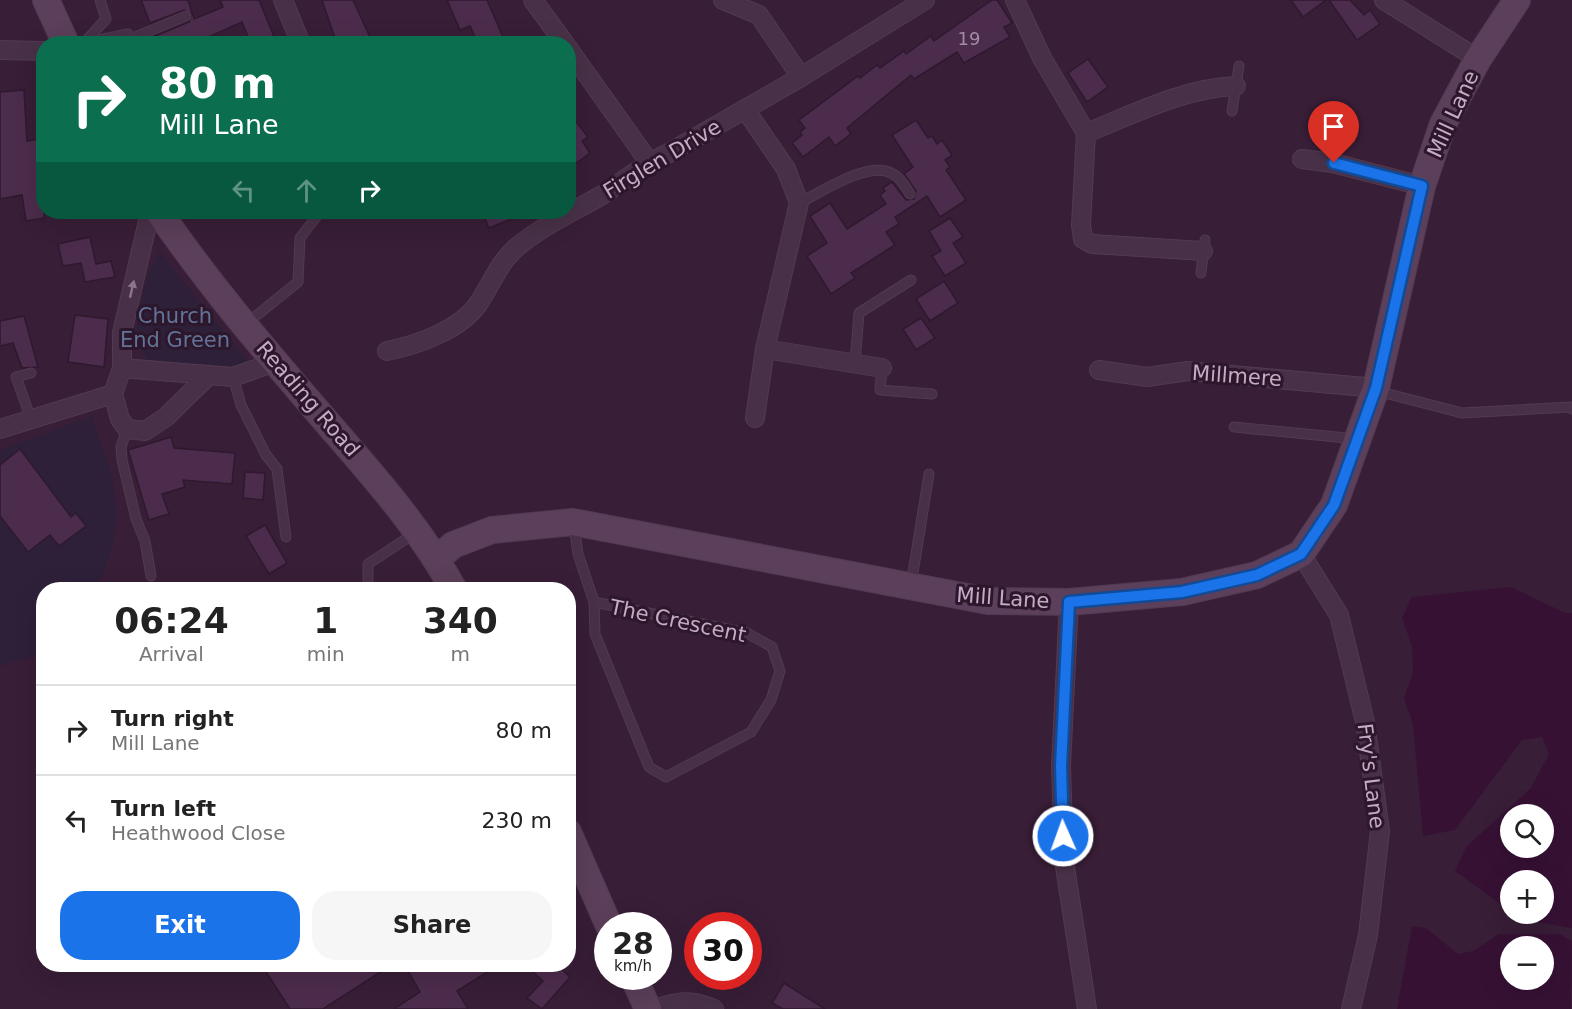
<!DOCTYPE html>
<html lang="en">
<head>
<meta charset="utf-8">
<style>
  :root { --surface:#fff; --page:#f6f6f6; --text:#222; --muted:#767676; --line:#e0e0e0; --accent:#1a73e8 }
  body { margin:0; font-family:"DejaVu Sans",sans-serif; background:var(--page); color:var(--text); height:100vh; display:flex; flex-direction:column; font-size:22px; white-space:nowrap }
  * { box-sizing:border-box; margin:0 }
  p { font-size:20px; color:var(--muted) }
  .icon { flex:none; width:33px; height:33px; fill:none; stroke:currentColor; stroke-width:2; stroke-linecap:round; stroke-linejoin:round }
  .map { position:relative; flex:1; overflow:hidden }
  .sheet { position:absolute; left:36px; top:582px; width:540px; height:390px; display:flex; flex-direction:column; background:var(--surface); border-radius:24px; box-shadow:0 6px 24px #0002 }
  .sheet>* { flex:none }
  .hud { position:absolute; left:36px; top:36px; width:540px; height:183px; border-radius:24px; box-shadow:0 6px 24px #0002; background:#0b6e4f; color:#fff; overflow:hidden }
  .buttons { position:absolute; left:1500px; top:804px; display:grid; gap:12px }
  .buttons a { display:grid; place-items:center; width:54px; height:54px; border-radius:50%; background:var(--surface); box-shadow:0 6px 24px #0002; font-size:30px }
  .speed { position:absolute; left:594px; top:912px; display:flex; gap:12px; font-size:30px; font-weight:700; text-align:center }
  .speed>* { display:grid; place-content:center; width:78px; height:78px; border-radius:50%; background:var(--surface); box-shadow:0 6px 24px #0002; line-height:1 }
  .speed small { font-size:15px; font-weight:400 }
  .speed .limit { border:9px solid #d22; background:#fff; color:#111 }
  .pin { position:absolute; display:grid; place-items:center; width:51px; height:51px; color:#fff; margin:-62px -26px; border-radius:50% 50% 50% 0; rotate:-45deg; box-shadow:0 0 6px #0007 }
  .pin .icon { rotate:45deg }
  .me { position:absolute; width:66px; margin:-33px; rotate:358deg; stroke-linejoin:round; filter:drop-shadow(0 0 4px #0008) }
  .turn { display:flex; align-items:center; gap:21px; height:126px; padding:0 24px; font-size:27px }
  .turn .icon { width:78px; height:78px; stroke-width:2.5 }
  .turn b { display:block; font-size:42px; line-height:51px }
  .lanes { display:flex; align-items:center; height:57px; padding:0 24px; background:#0003; justify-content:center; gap:30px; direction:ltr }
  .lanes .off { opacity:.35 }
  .eta { display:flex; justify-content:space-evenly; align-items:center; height:102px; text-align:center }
  .eta b { font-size:36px; font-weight:700; line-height:42px }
  .primary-button { display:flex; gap:12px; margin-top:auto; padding:12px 24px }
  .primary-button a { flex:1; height:69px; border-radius:24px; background:var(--accent); color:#fff; font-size:24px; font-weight:700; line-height:69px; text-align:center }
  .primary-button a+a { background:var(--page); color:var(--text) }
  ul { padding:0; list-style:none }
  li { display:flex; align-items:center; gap:18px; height:90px; padding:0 24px; border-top:2px solid var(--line) }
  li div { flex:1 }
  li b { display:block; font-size:22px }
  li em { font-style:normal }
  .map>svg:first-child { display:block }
  .green { fill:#2e2039 }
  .water { fill:#361134; fill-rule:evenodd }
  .building { fill:#4c2c4c; stroke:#2f192e; stroke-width:1.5 }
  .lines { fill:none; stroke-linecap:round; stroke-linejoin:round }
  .lane-casing { stroke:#523b51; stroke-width:11 }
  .street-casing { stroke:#523b51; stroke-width:20 }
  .secondary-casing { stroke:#523b51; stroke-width:28 }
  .lane { stroke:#483148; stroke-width:9 }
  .street { stroke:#483148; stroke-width:18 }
  .secondary { stroke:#5c3f5a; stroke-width:26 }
  .oneway { fill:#8d748c }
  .route-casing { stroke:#114b97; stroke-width:15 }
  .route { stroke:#1a73e8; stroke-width:10 }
  .labels { text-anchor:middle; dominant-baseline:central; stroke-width:6; stroke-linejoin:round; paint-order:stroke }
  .number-label { font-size:18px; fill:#a68aa5 }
  .street-label { font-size:21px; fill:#c6abc4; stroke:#2d172c }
  .park-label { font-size:21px; fill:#617397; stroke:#2d172c }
</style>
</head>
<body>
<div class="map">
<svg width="1572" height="1009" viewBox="0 0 1572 1009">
  <rect width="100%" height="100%" fill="#381e37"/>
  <g class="green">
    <path d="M159,251L250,364C226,378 173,365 146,359L135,337L147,275Z"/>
    <path d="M92,416C95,430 101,443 106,456C122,508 120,541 95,589L44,590L43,653L0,666V450Z"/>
  </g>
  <g class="water">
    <path d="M1511,587L1565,613H1572V928L1524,920L1514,914H1544V880H1510V911L1455,871L1466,847L1531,788L1549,754L1542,737L1522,740L1455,830L1423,836L1413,724L1404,698L1413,672L1412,646L1402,618L1412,597ZM1510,814H1544V848H1510Z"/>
    <path d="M1412,926L1426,928L1458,954L1473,951L1499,934H1560L1572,941L1571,1009H1397ZM1510,946H1544V980H1510Z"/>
  </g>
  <g class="building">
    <path d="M141,0H188L194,19L223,7L220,0H259L277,44H251L242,22L193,44H159L155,36L189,22L192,14L184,10L150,23Z"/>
    <path d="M322,0H353L373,44H337Z"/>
    <path d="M447,0H487L506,44H478L470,26L460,30Z"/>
    <path d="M992,0H997L1012,23L1004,27L1010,37L964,63L957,52L914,79L911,75L847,128L851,134L835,146L829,137L803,157L792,143L802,135L800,132L805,128L799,120L858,76L860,78L877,65L880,68L904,51L906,54L931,36L934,41Z"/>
    <path d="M1291,0H1326L1303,17Z"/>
    <path d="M1329,0H1350L1364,15L1370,10L1380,24L1357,40Z"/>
    <path d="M1088,59L1108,87L1087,102L1068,73Z"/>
    <path d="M24,90L27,141L44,138V218L26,221L22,195L0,199V92Z"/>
    <path d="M568,111L588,137L582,141L590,153L568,169Z"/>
    <path d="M916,120L928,138L932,136L937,144L942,140L952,155L945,160L950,167L946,170L966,200L940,217L927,196L895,217L899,224L886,232L895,245L851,273L855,278L831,294L807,256L827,243L810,216L830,203L847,229L886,204L880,195L885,191L883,188L892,182L906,200L914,199L916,191L904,174L913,167L892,135Z"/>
    <path d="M482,212H529L489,228Z"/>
    <path d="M950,218L963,237L953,243L966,263L945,276L932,256L941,251L929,231Z"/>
    <path d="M90,237L96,264L111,261L115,277L85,282L81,263L63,266L58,244Z"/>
    <path d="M944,281L958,303L930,321L916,299Z"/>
    <path d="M75,315L108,319L104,367L68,362Z"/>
    <path d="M24,316L38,367L22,368L13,343L0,346V321Z"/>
    <path d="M921,318L935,338L916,350L903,329Z"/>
    <path d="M171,437L174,448L235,453L232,484L183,480L185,487L162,494L169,514L149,520L128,450Z"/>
    <path d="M20,449L71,517L76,513L86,526L59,546L50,535L28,552L0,516V465Z"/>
    <path d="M245,472L265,473L263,500L243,498Z"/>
    <path d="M265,525L287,563L269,574L246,536Z"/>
    <path d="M261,964H393L323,1009H290Z"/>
    <path d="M404,964H500L457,991L468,1009H394L420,992Z"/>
    <path d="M524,964H556L570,977L542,1009L527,998L543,981Z"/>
    <path d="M784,983L825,1009H783L772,1003Z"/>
  </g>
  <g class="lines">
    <defs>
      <g id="lane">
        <path d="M130,39L186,16"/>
        <path d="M66,43H84L128,34L132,44"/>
        <path d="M84,43L106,19L100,0"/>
        <path d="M1232,111L1239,66"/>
        <path d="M1333,163L1339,140"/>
        <path d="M799,203C822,192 867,161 891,173C900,177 905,186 910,194"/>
        <path d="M1201,273L1205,240"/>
        <path d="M246,324L298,282L300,238L320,212"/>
        <path d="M855,363L859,313L911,280"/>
        <path d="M882,368L880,390L932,394"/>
        <path d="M31,373L16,377L31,419"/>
        <path d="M233,377L241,405L266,455L277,469L286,537"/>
        <path d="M1377,391L1462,413L1570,407L1572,409"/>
        <path d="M1234,427L1357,439"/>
        <path d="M127,429L121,447L122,460L136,519L145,541L151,576"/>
        <path d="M574,526L578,554L594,602L595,634L649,767L666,777L751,732L771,700L780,671L772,647L747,633L594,602"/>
        <path d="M911,585L929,474"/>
        <path d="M368,590V564L415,533"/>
      </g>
      <g id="street">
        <path d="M283,0L301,44"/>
        <path d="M533,0L565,44"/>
        <path d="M723,0L759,15L801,77"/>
        <path d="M1015,0L1042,58L1086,133L1081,225L1083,239L1092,244L1203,251"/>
        <path d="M1384,0L1478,59"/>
        <path d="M568,48L649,162"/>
        <path d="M0,50L44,51"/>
        <path d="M745,109L786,169L799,203L765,349L882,368"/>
        <path d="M1086,133C1134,114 1184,88 1236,86"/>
        <path d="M1302,159L1333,163L1422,186"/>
        <path d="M387,351C417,345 460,330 478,304C491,285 499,262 517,247C542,226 573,212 602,195C624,181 644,164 667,154L801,77L925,0"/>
        <path d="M122,368L233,377L275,362"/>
        <path d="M1099,370L1147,377L1188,371L1376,388"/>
        <path d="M113,394L120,419L127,429L145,431L166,417L208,376"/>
        <path d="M755,418L765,349"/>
        <path d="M0,429L113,394L122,368V333L150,212"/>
        <path d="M1301,554L1339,615L1365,722L1380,831L1368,935L1351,1009"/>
        <path d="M1069,602L1061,766L1064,860L1087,1009"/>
        <path d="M653,1009C678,1002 690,998 714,1009"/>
      </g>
      <g id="secondary">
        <path d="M46,0L66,44"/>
        <path d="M159,212C207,282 262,347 318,412C367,469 418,524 454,590"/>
        <path d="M437,559L453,545L492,530L573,522L988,601L1069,602L1182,592L1257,575L1301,554L1334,505L1376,388L1422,186L1443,124L1478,59L1517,0"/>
        <path d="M568,832L609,926"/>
        <path d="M633,976L648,1009"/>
      </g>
    </defs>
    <use href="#lane" class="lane-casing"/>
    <use href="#street" class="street-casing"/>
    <use href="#secondary" class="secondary-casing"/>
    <use href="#lane" class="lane"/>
    <use href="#street" class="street"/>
    <use href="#secondary" class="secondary"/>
  </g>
  <defs><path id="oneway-solid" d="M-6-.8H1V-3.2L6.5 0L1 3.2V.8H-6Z" transform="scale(1.5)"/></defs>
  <use class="oneway" href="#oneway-solid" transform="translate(132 289) rotate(-77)"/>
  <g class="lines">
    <defs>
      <path id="route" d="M1063,836L1061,766L1069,602L1182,592L1257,575L1301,554L1334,505L1376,388L1422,186L1334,163"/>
    </defs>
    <use href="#route" class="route-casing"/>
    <use href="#route" class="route"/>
  </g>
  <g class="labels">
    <g class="number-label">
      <text x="969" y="38">19</text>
    </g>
    <g class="street-label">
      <text transform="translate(1453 114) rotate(-65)">Mill Lane</text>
      <text transform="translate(662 159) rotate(-31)">Firglen Drive</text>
      <text transform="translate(1237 376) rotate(4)">Millmere</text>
      <text transform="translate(308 399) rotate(49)">Reading Road</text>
      <text transform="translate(1003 598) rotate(4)">Mill Lane</text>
      <text transform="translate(678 621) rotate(12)">The Crescent</text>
      <text transform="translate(1371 776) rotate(83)">Fry's Lane</text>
    </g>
    <g class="park-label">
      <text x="175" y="316">Church<tspan x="175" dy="24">End Green</tspan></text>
    </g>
  </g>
</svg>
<div class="buttons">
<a><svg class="icon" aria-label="search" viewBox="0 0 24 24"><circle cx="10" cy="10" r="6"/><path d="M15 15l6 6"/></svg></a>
<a>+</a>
<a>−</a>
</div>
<div class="speed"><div>28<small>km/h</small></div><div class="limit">30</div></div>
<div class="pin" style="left:1334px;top:163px;background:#d93025"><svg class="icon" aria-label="arrive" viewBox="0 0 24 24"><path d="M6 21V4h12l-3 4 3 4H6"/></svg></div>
<svg class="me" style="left:1063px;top:836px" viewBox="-20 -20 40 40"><circle r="17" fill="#1a73e8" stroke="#fff" stroke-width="3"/><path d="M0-11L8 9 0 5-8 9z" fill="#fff"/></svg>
<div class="hud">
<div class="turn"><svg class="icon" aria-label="right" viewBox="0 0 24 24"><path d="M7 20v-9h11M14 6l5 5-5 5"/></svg><div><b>80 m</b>Mill Lane</div></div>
<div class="lanes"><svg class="icon off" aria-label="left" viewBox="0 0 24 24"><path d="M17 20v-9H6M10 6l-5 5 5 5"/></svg><svg class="icon off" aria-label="ahead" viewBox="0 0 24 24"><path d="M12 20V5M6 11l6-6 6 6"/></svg><svg class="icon" aria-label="right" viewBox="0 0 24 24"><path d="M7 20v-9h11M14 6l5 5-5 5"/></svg></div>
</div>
<section class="sheet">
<div class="eta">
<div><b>06:24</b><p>Arrival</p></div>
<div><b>1</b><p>min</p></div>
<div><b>340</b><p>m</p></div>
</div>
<ul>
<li><svg class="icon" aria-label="right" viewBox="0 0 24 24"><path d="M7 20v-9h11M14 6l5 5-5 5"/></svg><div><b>Turn right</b><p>Mill Lane</p></div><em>80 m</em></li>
<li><svg class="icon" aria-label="left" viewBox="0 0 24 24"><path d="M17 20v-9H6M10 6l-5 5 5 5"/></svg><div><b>Turn left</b><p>Heathwood Close</p></div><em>230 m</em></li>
</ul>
<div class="primary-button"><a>Exit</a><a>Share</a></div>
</section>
</div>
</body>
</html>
